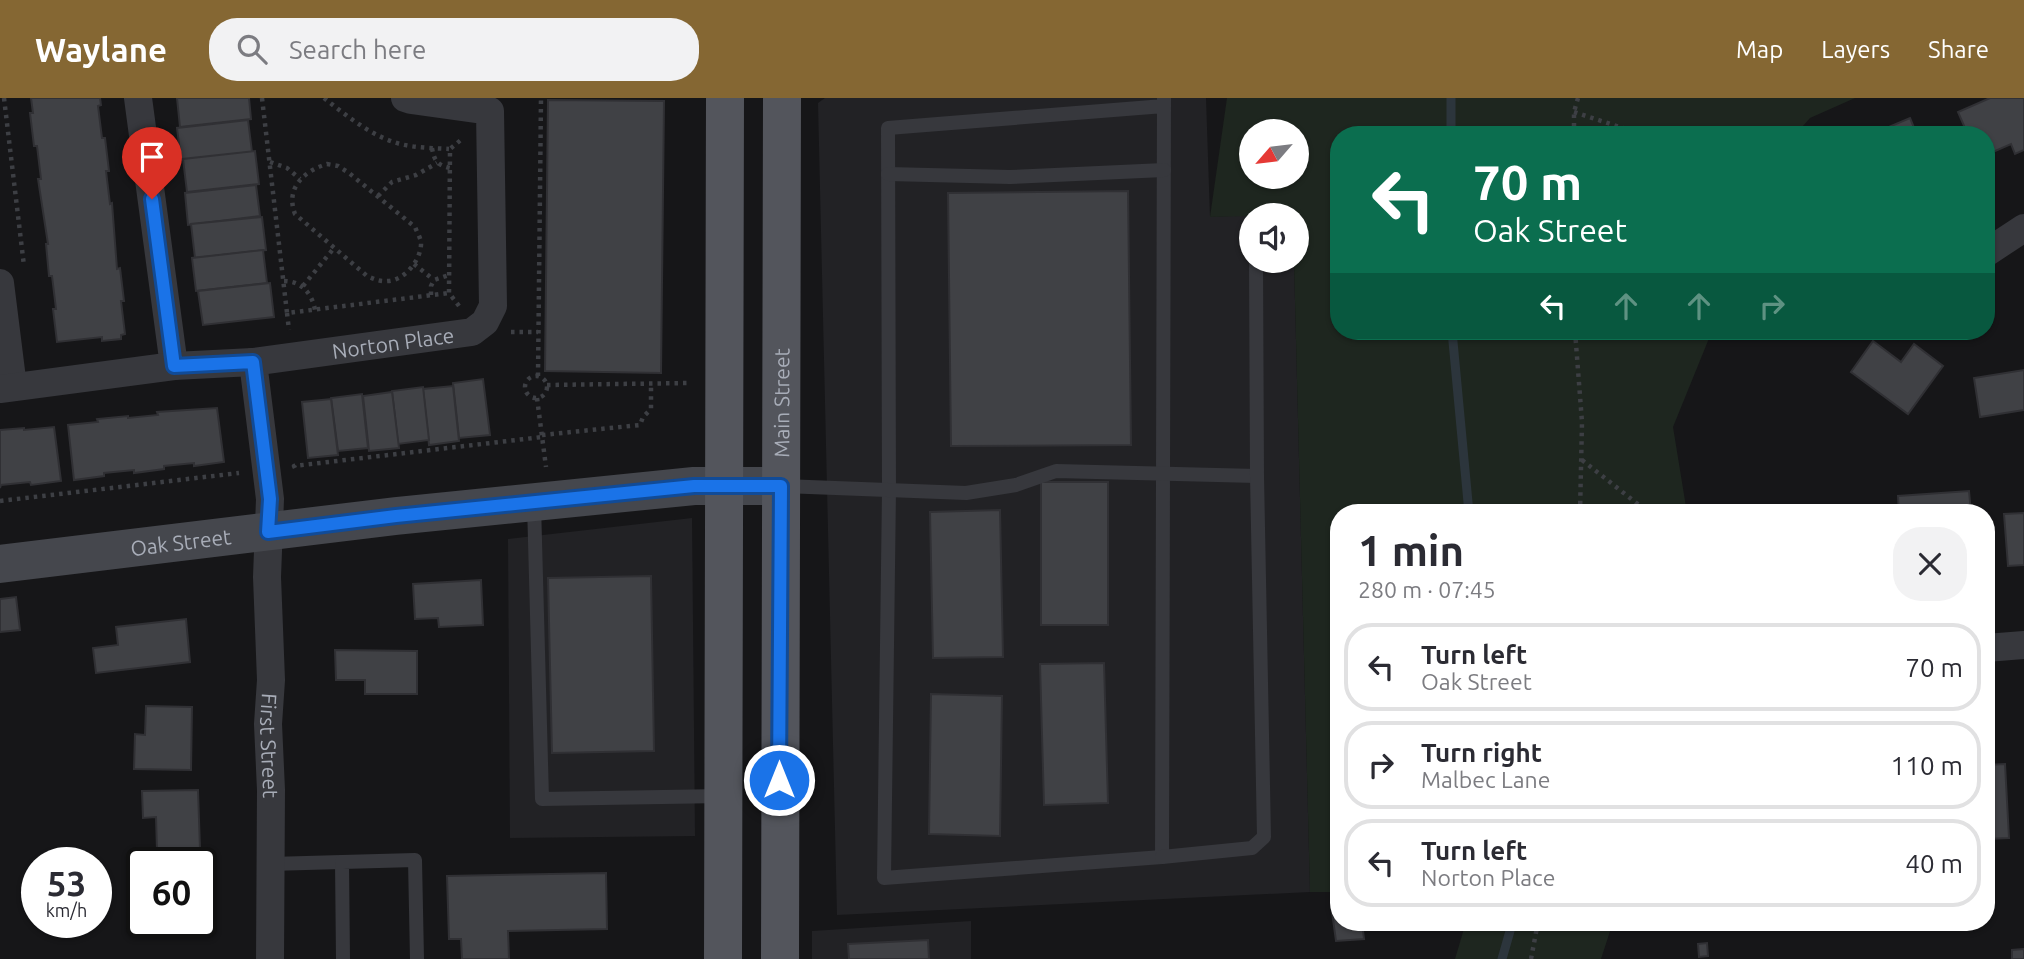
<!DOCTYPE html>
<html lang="en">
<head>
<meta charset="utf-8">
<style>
  :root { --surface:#fff; --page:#f2f2f3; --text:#2b2b33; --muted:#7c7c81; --line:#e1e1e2; --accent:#856733 }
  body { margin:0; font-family:Ubuntu,sans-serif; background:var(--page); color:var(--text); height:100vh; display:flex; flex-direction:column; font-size:26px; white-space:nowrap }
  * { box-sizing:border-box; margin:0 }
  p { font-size:23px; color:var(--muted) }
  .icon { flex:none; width:38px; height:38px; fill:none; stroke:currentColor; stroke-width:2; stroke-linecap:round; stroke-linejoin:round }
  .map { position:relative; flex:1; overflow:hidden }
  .drawer { position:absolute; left:1330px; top:406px; width:665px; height:427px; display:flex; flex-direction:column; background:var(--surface); border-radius:28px; box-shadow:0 2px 5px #0004 }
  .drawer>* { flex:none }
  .hud { position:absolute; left:1330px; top:28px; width:665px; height:214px; border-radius:28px; box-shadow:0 2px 5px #0004; background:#0b6e4f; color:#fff; overflow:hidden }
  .needle { width:46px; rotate:242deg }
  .controls { position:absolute; left:1239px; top:21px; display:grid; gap:14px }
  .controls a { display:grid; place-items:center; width:70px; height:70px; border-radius:50%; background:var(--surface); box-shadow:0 2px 5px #0004; font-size:35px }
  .speed { position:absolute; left:21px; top:749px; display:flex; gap:14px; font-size:35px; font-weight:700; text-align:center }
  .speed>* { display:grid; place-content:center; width:91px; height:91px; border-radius:50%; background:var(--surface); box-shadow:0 2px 5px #0004; line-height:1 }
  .speed small { font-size:18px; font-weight:400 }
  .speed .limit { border:4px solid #111; border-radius:10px; background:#fff; color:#111 }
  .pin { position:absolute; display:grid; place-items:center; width:60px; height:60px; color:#fff; margin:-72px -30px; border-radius:50% 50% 50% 0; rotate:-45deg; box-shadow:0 0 7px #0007 }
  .pin .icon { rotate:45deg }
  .me { position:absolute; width:77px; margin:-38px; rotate:0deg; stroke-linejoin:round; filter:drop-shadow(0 0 5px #0008) }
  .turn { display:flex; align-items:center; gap:24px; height:147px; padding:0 28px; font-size:32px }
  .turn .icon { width:91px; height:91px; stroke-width:2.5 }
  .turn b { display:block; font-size:49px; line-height:60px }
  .lanes { display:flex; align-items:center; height:66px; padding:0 28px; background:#0003; justify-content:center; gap:35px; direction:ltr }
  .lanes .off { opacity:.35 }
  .round { display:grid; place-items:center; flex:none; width:74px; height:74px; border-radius:28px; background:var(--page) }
  .headline { display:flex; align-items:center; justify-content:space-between; height:119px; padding:0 28px }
  h1 { font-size:42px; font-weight:600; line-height:52px }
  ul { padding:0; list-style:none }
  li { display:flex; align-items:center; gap:21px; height:88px; margin:0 14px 10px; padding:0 14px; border:4px solid var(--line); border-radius:28px }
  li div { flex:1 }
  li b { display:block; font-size:26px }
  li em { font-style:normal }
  header { display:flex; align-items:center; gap:42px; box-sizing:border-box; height:98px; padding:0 35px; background:var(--accent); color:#fff }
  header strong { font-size:33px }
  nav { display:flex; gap:38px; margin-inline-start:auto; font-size:24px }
  .search { width:490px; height:63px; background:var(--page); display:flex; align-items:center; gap:18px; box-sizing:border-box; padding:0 24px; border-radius:28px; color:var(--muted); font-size:26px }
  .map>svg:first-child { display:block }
  .built { fill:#222225 }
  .green { fill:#1e261f; fill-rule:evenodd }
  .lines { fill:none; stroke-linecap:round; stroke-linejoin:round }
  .stream { stroke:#2c353c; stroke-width:9 }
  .building { fill:#404145; stroke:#303034; stroke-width:2 }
  .path { stroke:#3d3f44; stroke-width:4.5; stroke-dasharray:3.5 5; stroke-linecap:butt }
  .lane { stroke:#37383d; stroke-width:14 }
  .street { stroke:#37383d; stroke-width:28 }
  .secondary { stroke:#45474d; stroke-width:38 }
  .primary { stroke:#53555c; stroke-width:38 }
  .route-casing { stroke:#114b97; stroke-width:18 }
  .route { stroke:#1a73e8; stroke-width:12 }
  .labels { text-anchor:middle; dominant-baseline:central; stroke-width:7; stroke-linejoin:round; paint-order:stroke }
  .street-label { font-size:21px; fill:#a8adb8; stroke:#111113 }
</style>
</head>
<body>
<header>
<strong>Waylane</strong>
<div class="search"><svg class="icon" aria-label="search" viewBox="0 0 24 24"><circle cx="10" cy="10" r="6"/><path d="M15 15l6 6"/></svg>Search here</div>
<nav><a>Map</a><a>Layers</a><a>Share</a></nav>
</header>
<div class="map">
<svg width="2024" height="861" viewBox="0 0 2024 861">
  <rect width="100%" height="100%" fill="#161618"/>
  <g class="built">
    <path d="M825,0H1206L1210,119L1251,117V163H1294L1310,794L837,817L818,5Z"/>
    <path d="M692,420L695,738L510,740L508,441Z"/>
    <path d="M971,823V861H812V833Z"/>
  </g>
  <g class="green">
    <path d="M1227,0H1855L1810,20L1795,37H1339V233H1712L1673,329L1687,415H1339V794H1310L1294,163H1297V117L1210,119ZM1251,33H1297V79H1251Z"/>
    <path d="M1466,824H1613L1601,861H1455Z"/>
  </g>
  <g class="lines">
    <g class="stream">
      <path d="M1451,0V37"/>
      <path d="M1452,233L1469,415"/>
      <path d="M1502,861L1510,833L1509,824"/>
    </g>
  </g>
  <g class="building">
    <path d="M31,0H100L101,7L98,8L102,40H105L109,73H106L110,106L112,105L117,171L120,170L124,203H121L125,236L121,237V241L102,243V239L57,244L53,211H56L52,178H49L46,146H48L38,81H41L37,48H34L30,15H33Z"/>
    <path d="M177,0H249L251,21L180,29Z"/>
    <path d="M1990,0H2024V52L2015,56L2011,46L1986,57V37H1968L1958,14Z"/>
    <path d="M548,2L664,3L661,275L545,273Z"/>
    <path d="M1910,20L1917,37H1870Z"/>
    <path d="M248,22L252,54L181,62L177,30Z"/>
    <path d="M255,53L259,86L187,94L183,61Z"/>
    <path d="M256,87L260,118L188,127L185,95Z"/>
    <path d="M1128,93L1131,347L951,348L948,95Z"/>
    <path d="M262,119L266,152L195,160L191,126Z"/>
    <path d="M263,152L267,185L196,193L192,160Z"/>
    <path d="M270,185L274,219L203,227L198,193Z"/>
    <path d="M1873,243L1901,264L1914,246L1943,268L1908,316L1851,274Z"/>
    <path d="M2024,272V312L1980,319L1974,280Z"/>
    <path d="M483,281L490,337L459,340L453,285Z"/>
    <path d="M453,288L459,343L429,347L423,291Z"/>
    <path d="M423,289L429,342L398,346L392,293Z"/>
    <path d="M392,294L399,350L369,353L363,298Z"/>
    <path d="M362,296L368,350L338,353L331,300Z"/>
    <path d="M331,301L338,357L308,360L302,304Z"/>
    <path d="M217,310L224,364L194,368V365L164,368V371L134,375V372L104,375V378L74,382L68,327L98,324L97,321L128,318V320L158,317L157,314Z"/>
    <path d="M54,329L61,383L31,387L30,384L1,387L0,390V332L24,330V332Z"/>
    <rect x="1041" y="384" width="67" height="143"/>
    <path d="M1969,393L1971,415H1899L1898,398Z"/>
    <path d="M1000,412L1003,559L933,560L930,414Z"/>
    <path d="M2024,415V467L2008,468L2004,416Z"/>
    <path d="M651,478L654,653L552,655L548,480Z"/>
    <path d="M481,482L483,527L439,529L438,520L415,521L413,486Z"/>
    <path d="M16,499L20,532L0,534V501Z"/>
    <path d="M186,521L190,564L96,575L93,550L118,547L116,529Z"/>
    <path d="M335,552L417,553V596H365V582H336Z"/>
    <path d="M1104,565L1108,705L1044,707L1040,566Z"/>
    <path d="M931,596L1002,598L1000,738L929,736Z"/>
    <path d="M146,608L192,609L191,672L134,671L135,636L145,637Z"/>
    <path d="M2005,666L2009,740L1986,741V667Z"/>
    <path d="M198,692L200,751L157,752L156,719L143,720L142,693Z"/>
    <path d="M606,775L607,831L508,833L509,861H462L461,841H449L447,778Z"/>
    <path d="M1339,813V824H1362L1364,841L1336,843L1332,814Z"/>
    <path d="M149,824H196L195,839L149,838Z"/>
    <path d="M1655,824H1683V826L1656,828Z"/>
    <path d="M928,842L929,861H849L848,846Z"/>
    <path d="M1707,845L1708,858L1699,859L1698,846Z"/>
    <path d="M2024,851V861H2012V852Z"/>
  </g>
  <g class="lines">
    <g class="path">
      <path d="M4,0L24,168"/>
      <path d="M262,0L287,215L449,195"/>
      <path d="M324,0C347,18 371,38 400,46C416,50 433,50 449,51"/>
      <path d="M1574,14L1644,37"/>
      <path d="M1574,37V14L1578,0"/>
      <path d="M432,50C434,62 437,67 450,70"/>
      <path d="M270,64L287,70L300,81"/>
      <path d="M327,66L338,68L349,75L415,129C417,134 420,139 421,144C422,161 405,182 388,183C380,184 374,181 367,178L295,116C285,90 304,73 327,66Z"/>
      <path d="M378,98L392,84L416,77L437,65"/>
      <path d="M414,166L434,182"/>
      <path d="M284,183C301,183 312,195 315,212"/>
      <path d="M303,188L334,150"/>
      <path d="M431,197V188L434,182L449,177"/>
      <path d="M459,208L449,195L450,51L462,41"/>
      <path d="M287,215L289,232"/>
      <path d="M1575,233L1582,324L1580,415"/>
      <path d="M511,234H538"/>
      <circle cx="536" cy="289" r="11"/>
      <path d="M538,278L541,0"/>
      <path d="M547,287L689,285"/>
      <path d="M537,300L546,369"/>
      <path d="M542,337L640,327L643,319L651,311V287"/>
      <path d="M1582,362L1649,415"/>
      <path d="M295,370L294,368L542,339"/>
      <path d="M0,403L239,375"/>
      <path d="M1531,861L1538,824"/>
    </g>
    <g class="lane">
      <path d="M1164,0V2L1162,759L884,780L889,392L888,30L1164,8"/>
      <path d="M888,76L1010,79L1164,72"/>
      <path d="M783,388L966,395L1016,387L1056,373L1257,378"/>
      <path d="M534,406L542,701L723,698"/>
      <path d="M1162,759L1252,750L1264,739L1257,378L1256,163"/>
      <path d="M270,766L342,764"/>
      <path d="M343,861L342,764L415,762L417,861"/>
    </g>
    <g class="street">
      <path d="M138,0L174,268"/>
      <path d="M1986,155L2024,130"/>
      <path d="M0,185L13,289"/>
      <path id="s1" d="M253,264L270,401L267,479L271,582L268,626L271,692L270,861"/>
      <path id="s2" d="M0,291L174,268L253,264L472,234L485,224L493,208L490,13L411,2L405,0"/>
      <path d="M1986,550L2024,547"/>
    </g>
    <path class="secondary" id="s3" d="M0,466L396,418L694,388H781"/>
    <g class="primary">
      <path d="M723,861L725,0"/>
      <path id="s4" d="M780,861L782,0"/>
    </g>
  </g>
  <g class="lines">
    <defs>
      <path id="route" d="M152,101L174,268L253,264L270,401L268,434L396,418L694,388H781L779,682"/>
    </defs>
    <use href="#route" class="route-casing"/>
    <use href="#route" class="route"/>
  </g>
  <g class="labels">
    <g class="street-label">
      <text stroke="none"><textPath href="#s2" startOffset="396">Norton Place</textPath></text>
      <text stroke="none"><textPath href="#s4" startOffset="556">Main Street</textPath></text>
      <text stroke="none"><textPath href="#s3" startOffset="182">Oak Street</textPath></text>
      <text stroke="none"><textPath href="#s1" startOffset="385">First Street</textPath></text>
    </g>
  </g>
</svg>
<div class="controls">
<a><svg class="needle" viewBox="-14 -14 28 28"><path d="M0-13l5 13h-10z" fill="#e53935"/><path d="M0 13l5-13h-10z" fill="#7c7c81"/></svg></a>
<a><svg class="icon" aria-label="sound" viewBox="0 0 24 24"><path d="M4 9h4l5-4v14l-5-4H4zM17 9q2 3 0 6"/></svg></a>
</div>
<div class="speed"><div>53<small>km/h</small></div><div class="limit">60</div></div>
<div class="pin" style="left:152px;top:101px;background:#d93025"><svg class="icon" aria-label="arrive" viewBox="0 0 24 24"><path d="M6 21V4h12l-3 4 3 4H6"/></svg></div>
<svg class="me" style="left:779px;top:682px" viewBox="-20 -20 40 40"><circle r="17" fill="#1a73e8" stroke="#fff" stroke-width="3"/><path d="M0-11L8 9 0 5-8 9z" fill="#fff"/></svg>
<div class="hud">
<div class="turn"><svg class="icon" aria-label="left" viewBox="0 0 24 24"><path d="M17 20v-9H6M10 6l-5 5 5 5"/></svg><div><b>70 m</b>Oak Street</div></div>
<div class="lanes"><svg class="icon" aria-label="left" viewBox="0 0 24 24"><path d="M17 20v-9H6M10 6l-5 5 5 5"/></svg><svg class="icon off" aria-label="ahead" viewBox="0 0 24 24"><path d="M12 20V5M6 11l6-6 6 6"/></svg><svg class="icon off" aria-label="ahead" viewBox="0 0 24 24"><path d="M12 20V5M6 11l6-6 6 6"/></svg><svg class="icon off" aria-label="right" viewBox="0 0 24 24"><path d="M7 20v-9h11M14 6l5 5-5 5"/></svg></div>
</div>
<section class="drawer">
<div class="headline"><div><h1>1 min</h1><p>280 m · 07:45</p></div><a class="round"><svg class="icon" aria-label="close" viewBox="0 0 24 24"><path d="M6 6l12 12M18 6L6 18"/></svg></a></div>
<ul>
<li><svg class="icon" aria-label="left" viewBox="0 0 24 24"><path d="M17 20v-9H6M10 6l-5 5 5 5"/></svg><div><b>Turn left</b><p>Oak Street</p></div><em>70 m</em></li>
<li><svg class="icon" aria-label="right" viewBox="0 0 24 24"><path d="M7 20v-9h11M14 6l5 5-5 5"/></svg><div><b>Turn right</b><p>Malbec Lane</p></div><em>110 m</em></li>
<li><svg class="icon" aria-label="left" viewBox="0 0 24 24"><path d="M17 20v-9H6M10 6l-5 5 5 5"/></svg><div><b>Turn left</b><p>Norton Place</p></div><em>40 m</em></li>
</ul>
</section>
</div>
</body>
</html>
